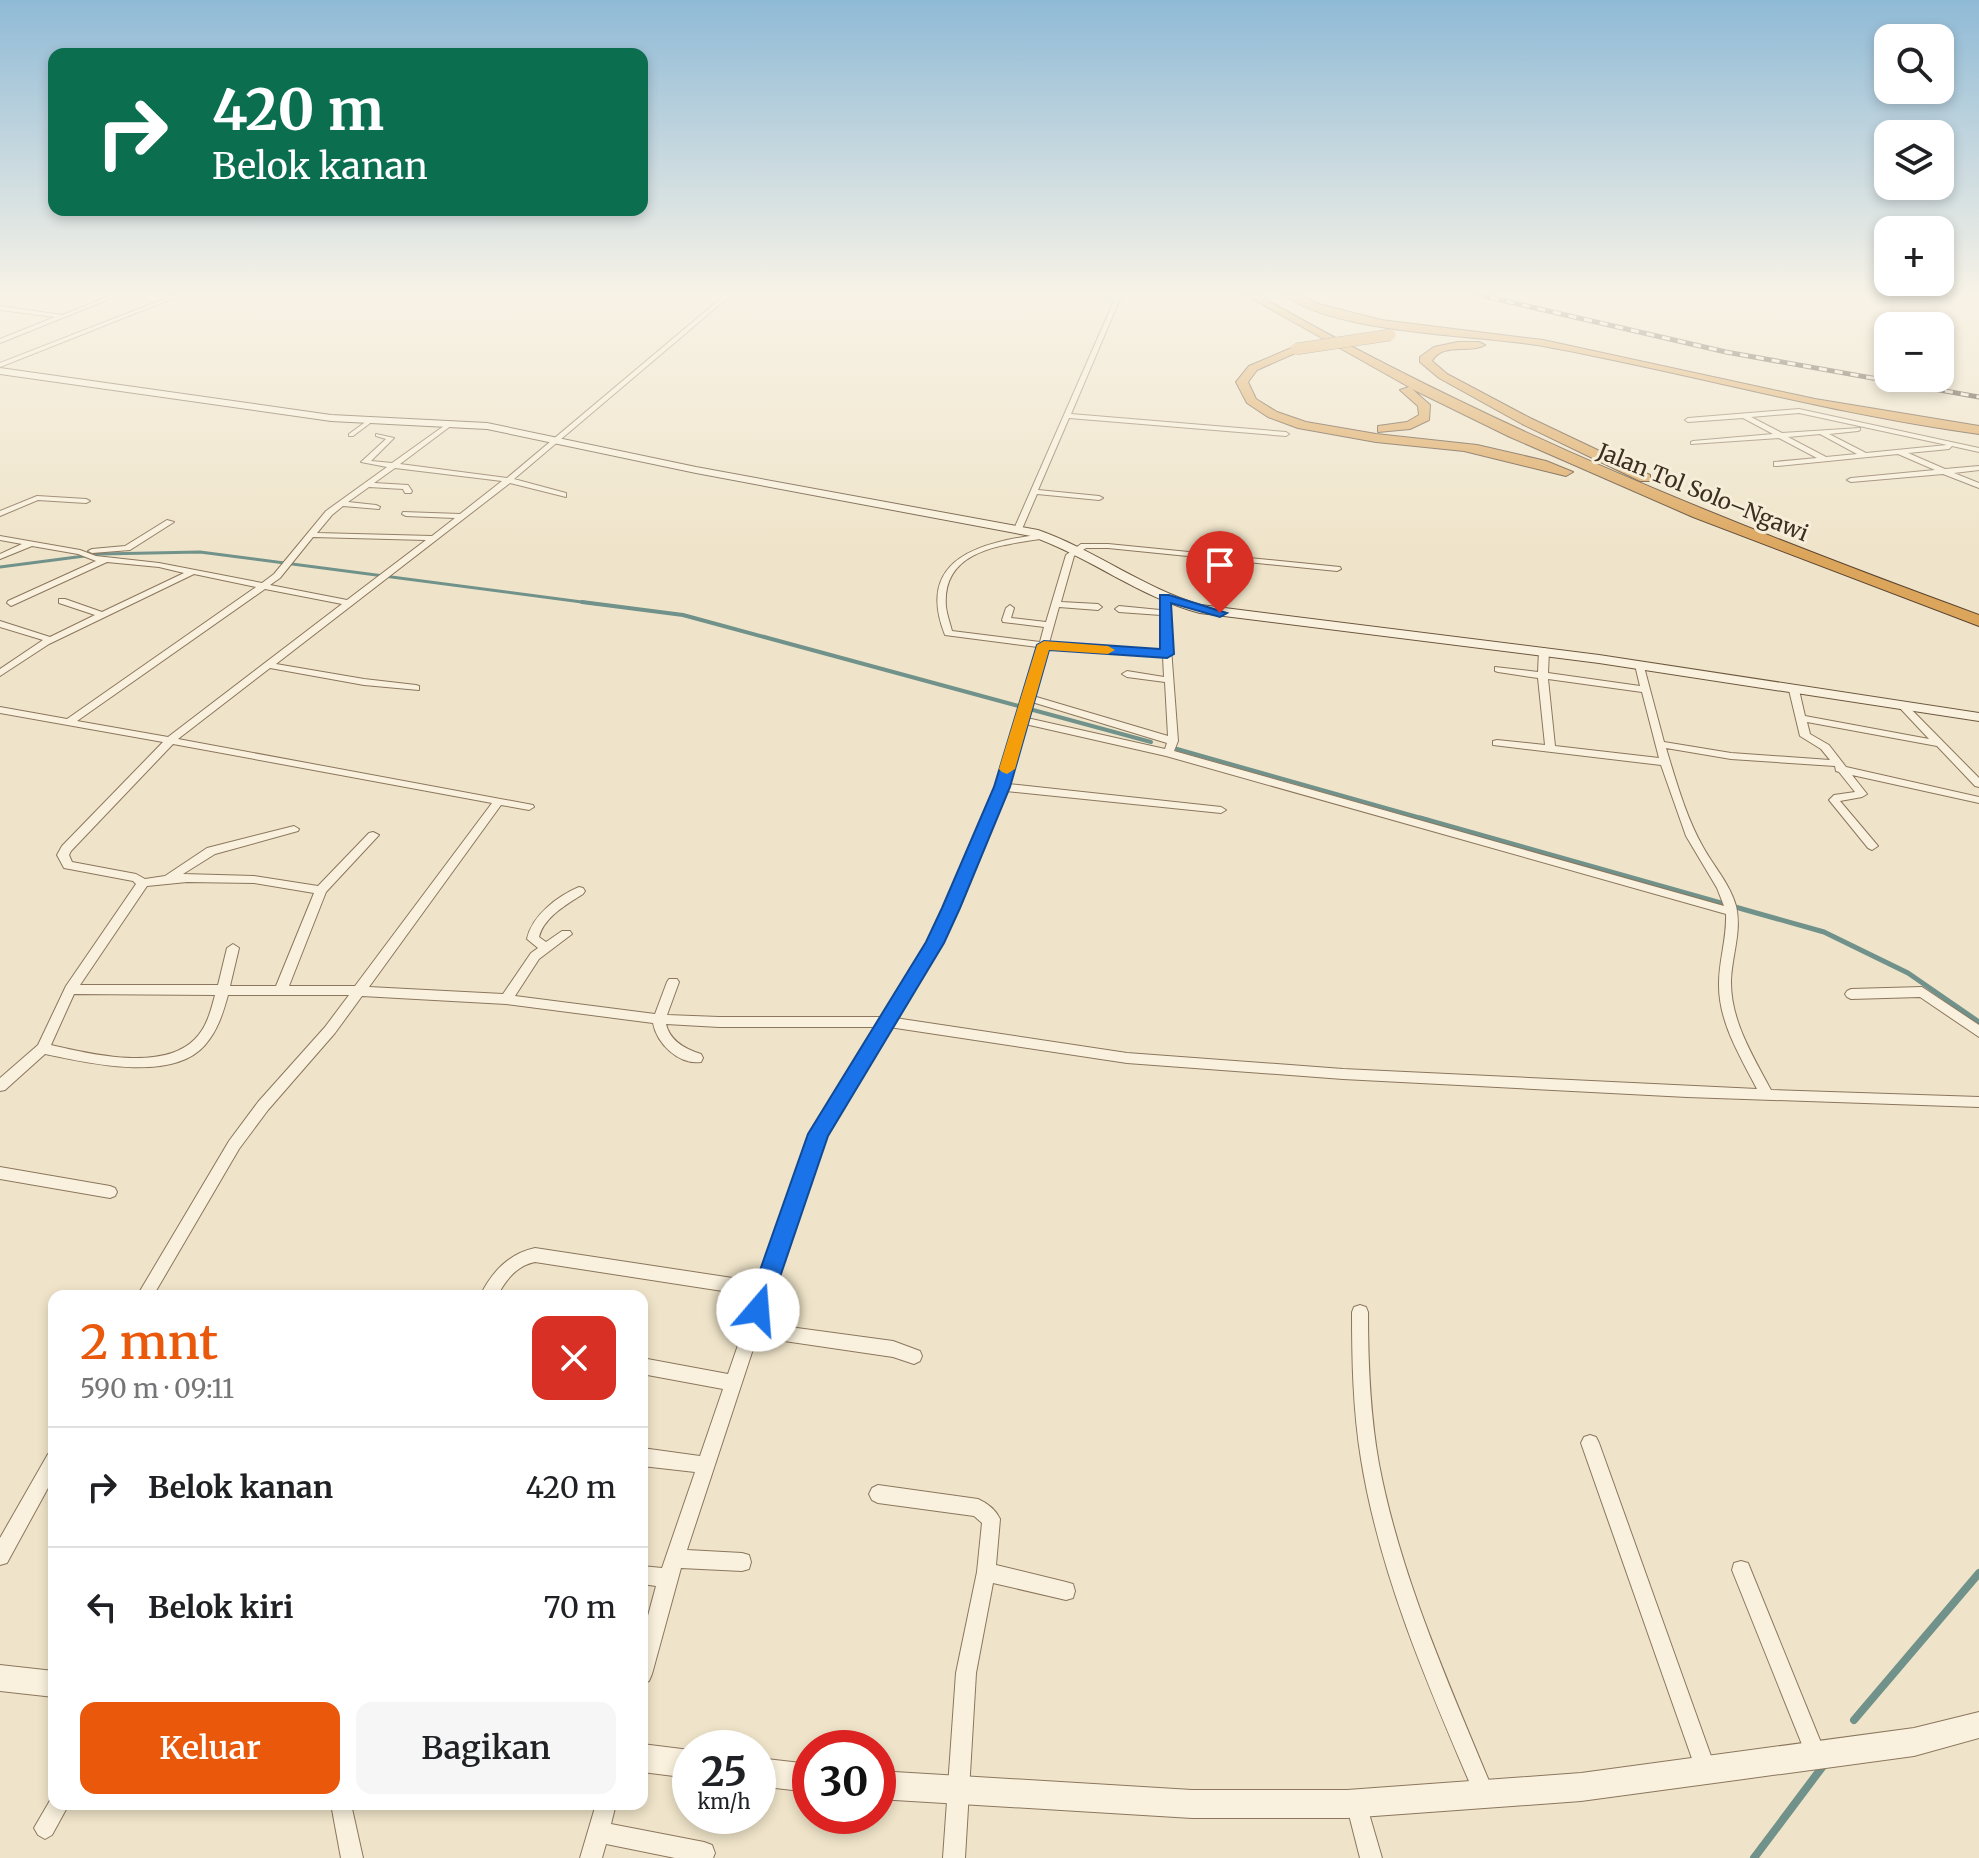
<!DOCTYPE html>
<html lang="id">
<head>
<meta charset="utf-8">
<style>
  :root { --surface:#fff; --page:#f6f6f6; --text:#202124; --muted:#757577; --line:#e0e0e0; --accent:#ea580c }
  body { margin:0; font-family:Merriweather,serif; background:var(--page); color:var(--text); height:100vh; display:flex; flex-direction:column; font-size:30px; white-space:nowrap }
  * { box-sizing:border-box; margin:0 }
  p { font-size:26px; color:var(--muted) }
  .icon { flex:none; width:44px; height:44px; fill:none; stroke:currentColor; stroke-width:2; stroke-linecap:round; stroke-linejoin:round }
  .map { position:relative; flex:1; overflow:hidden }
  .sheet { position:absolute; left:48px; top:1290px; width:600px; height:520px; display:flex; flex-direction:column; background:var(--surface); border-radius:16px; box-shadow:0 4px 12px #0003 }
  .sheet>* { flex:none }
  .top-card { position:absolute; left:48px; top:48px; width:600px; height:168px; border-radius:16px; box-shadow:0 4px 12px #0003; background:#0b6e4f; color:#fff; overflow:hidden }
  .tools { position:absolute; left:1874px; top:24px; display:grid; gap:16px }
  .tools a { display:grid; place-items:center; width:80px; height:80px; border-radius:16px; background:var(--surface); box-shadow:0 4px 12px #0003; font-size:40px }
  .speed { position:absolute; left:672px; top:1730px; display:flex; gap:16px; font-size:40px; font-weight:700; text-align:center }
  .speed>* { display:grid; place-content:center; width:104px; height:104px; border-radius:50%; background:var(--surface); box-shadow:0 4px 12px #0003; line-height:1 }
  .speed small { font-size:20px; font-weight:400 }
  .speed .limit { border:12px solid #d22; background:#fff; color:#111 }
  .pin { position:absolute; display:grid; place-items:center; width:68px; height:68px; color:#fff; margin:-82px -34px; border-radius:50% 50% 50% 0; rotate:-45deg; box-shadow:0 0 8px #0007 }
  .pin .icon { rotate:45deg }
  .me { position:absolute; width:88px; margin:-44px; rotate:18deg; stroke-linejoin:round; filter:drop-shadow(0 0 6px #0008) }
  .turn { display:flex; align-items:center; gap:28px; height:168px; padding:0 32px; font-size:36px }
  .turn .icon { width:104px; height:104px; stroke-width:2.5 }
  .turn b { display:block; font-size:56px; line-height:68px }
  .round { display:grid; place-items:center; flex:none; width:84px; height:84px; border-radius:16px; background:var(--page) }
  .summary { display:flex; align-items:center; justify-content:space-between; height:136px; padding:0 32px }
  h1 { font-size:48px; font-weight:600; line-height:60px; color:var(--accent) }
  .action { display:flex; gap:16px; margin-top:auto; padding:16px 32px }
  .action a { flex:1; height:92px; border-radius:16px; background:var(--accent); color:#fff; font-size:32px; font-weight:600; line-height:92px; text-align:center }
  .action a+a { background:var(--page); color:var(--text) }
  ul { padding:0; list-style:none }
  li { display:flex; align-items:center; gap:24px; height:120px; padding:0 32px; border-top:2px solid var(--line) }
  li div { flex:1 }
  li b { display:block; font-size:30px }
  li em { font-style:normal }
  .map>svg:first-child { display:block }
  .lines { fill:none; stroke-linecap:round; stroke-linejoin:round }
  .stream-far3 { stroke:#70928a; stroke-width:3 }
  .stream-far2 { stroke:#70928a; stroke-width:4 }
  .stream-far1 { stroke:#70928a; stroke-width:5 }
  .stream { stroke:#70928a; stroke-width:8 }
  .minor-casing { stroke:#8b765e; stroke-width:2 }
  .tertiary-casing { stroke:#8b765e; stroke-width:2 }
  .secondary-casing { stroke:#6d5840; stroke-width:2 }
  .motorway-casing { stroke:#5a4531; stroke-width:2 }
  .minor { fill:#f9f1dd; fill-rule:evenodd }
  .tertiary { fill:#f9f1dd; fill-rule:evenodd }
  .secondary { fill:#f9f1dd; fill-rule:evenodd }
  .motorway { fill:#dca55c; fill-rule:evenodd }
  .rail-casing { stroke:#3c2e21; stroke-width:5 }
  .rail { stroke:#f6eed9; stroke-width:3; stroke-dasharray:8; stroke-linecap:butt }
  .motorway-bridge-casing { stroke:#5a4531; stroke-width:12; stroke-linecap:butt }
  .motorway-bridge { stroke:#dca55c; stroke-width:11 }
  .route { fill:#1a73e8; stroke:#114b97; stroke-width:2 }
  .slow { fill:#f59e0b }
  .labels { text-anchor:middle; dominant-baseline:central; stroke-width:6; stroke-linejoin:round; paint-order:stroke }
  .far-street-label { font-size:22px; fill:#3c2e21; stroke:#f6eed9 }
</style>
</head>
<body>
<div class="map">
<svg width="1979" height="1858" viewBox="0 0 1979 1858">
  <rect width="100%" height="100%" fill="#efe4c9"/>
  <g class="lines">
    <path class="stream-far3" d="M0,567L100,554L200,552L597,604"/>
    <g class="stream-far2">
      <path d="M582,602L683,615L1151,742"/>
      <path d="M1170,747L1428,820"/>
    </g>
    <path class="stream-far1" d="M1420,818L1824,932L1908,973L1979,1022"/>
    <g class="stream">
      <path d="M1854,1720L1979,1573"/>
      <path d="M1754,1858L1823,1766"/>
    </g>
    <defs>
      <g id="minor">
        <path d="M115,294H122L0,343V339L55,317L0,310V306L62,315Z"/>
        <path d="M177,294H184L0,367V363Z"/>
        <path d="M726,294H732L514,479L566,493V497L510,483L276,664L364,679L416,685L419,686V690L364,685L270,668L178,739L533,805L534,807L529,810L501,805L369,987L503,994L531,953L538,948L527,939C532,915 558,896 579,887L583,888L585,891L583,894C566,905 544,917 539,937L546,942L562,931H570L572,934L539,959L515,996L655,1014L667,982L669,979H677L679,982L667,1015L719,1017H882L929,942L997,787L1038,647L945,635C914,557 983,542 1043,534L1047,536L1046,538C1005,545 941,548 946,607C947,615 950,623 952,631L1040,642L1044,627L1003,622L1002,620L1006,608L1010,605L1014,608L1011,618L1046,622L1066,555L1081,544H1108L1340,567L1341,569L1337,571L1108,548H1086L1074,556L1061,602L1098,604L1102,607L1098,610L1059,607L1049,643L1163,651L1161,615L1119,612L1115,609L1119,606L1160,610V597L1167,595L1178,741L1174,751L1724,906L1717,888L1686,836L1661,765L1493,745V741L1497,740L1545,745L1538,678L1498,672L1495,671V667L1538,672L1539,651L1544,648L1549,651L1548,673L1640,686L1635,665L1637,663H1643L1664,742L1731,753L1830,760L1821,749L1800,736L1789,690L1791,688H1797L1799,690L1805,716L1929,739L1898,706L1900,704H1906L1979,778V787L1975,786L1937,746L1807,722L1810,734L1829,745L1846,767L1979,797V803L1852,775L1867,794L1862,797L1840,801L1878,846L1872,850L1868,848L1829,800L1834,795L1855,792L1839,772L1836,771L1835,766L1731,759L1666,748C1676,781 1686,817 1703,847C1714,867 1730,884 1736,906C1742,931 1732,955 1731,980C1730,1020 1753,1056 1771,1090L1979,1097V1107L1687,1097L1343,1079L1127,1063L889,1027L853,1085L818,1151L761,1323L893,1341L920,1351L922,1356L920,1361L914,1364L893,1357L757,1337L687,1550L742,1553L749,1555L751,1562L749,1569L742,1571L681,1568L652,1674L649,1681L642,1684V1638L656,1586L642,1584V1566L662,1568L695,1472L642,1466V1448L700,1456L723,1389L642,1374V1358L728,1374L755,1296L535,1262C516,1266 506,1280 497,1296H480C492,1272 508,1254 535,1248L759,1282L804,1151L843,1078L876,1027H719L666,1024C670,1041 685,1049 701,1054L703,1058L701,1062C679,1065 657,1044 653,1023L506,1004L362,996L335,1033L268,1110L239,1149L153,1296H137L229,1141L258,1102L325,1027L349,995H228C223,1013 218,1030 205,1045C172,1083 88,1063 45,1054L5,1090L0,1091V1078L38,1045L66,986L136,884L133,881L64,868L57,855L62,846L163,742L0,713V707L67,719L256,587L194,574L49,644L0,676V669L43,640L0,627V621L50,637L95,615L59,603V599H65L102,612L184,573L159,567L107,562L11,606L7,603L8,601L96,561L78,554L32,546L0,559V554L22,544L0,540V536L80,550L96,556L159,563L262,583L274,574L326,511L387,467L361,462L386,439L376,436V434L394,438L371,461L392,463L448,423H452V425L400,464L507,478ZM395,468L502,481L460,514L403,512L402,514L406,516L455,518L432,536L317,533L332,515L343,506L379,509L380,507L376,505L348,502L369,487L403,489L405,493H411L412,491L408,485L374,483ZM313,537L426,540L347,600L270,585L280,578ZM265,589L342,604L168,737L77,721ZM1047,648L1163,656L1164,677L1127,671L1122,674L1127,677L1165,682L1168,736L1033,696ZM1548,679L1642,692L1659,758L1555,746ZM1032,702L1167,743L1165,749L1027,718ZM1025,724L1166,756L1726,914C1727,938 1719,960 1719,983C1718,1021 1740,1056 1757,1089L1343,1069L1127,1053L895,1018L941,943L1006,791L1221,813L1226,810L1221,807L1008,784ZM173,744L492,803L355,986H289L326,892L379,835L373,832L369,833L318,886L254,876L183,874L215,854L298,831L299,829L294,826L207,848L165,876L145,879L136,874L72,862L69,855L71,851ZM187,882L254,883L314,893L276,986H230L239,948L233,944L227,948L218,985H80L147,886ZM74,994L215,995C211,1010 207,1027 195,1039C163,1072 90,1054 51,1045Z"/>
        <path d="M1117,294H1122L1071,414L1286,432L1289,434L1286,436L1069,418L1038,490L1099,496L1103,498L1099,500L1037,494L1022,529L1015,531L1014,529Z"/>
        <path d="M1799,409L1979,448V452L1952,446L1949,449L1908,453L1945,469L1979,466V470L1954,473L1979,483V488L1943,474L1851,482L1847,480L1851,478L1935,470L1898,454L1777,466H1774V462L1817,458L1779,438L1691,444V442L1693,441L1773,434L1743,418L1688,422L1685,420L1688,418ZM1799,413L1947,445L1866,453L1829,434L1858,431L1860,430V428L1782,433L1751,417ZM1820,434L1857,454L1826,457L1788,437Z"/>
        <path d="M368,420L373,421L353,436H349V434Z"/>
        <path d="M37,496L86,499L90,501L86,503L38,500L0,516V511Z"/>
        <path d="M167,520L174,522L130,550L92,553L88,551L92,549L125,546Z"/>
        <path d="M1922,987L1979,1025V1037L1920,997L1851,999L1847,997L1845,994L1847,991L1851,989Z"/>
        <path d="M0,1167L110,1186L115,1188L117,1192L115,1196L110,1198L0,1179Z"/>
        <path d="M1360,1305L1366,1307L1368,1312C1368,1363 1370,1414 1379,1464C1401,1579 1450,1686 1494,1793L1491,1800L1484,1803L1477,1800C1430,1690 1380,1577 1361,1459C1353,1410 1352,1361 1352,1312L1354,1307Z"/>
        <path d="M1590,1435L1596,1437L1599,1443L1716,1770L1713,1777L1706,1780L1699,1777L1696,1770L1581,1443L1584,1437Z"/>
        <path d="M54,1451V1477L7,1563L0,1565V1538L48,1454Z"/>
        <path d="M878,1485L978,1499C987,1503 996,1510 1000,1519L996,1565L1066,1582L1073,1584L1075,1591L1073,1598L1066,1600L993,1583L976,1673L965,1858H943L956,1673L977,1572L982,1523L974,1516L878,1503L872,1500L869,1494L872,1488Z"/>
        <path d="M1741,1561L1748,1563L1826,1755L1823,1762L1816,1765L1809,1762L1732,1570L1734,1563Z"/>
        <path d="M1356,1793L1363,1796L1366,1803L1382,1858H1360L1346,1803L1349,1796Z"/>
        <path d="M54,1796V1804H69L52,1835L45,1839L38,1835L34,1828L52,1797Z"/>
        <path d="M331,1804H351L363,1858H341Z"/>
        <path d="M596,1804H616L611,1824L704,1842L712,1845L715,1853L713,1858H675L606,1844L602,1858H580Z"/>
      </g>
      <g id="tertiary">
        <path d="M0,1665L54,1671V1697L0,1691Z"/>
        <path d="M1979,1712V1738L1914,1756L1581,1801L1347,1818H1192L878,1799V1771L1192,1790H1347L1581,1773L1914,1728Z"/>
        <path d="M642,1744L690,1750V1778L642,1772Z"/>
        <path d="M758,1758L810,1764V1792L758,1786Z"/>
      </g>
      <path id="secondary" d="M0,368L331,415L487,423L696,467L1038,530C1095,550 1143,588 1201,605L1599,655L1979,713V721L1599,663L1200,613C1139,597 1090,557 1031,536L696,473L487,429L331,421L0,374Z"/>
      <g id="motorway">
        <path d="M1244,294H1256C1489,427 1727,523 1979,615V626L1693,517L1510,437L1412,389L1430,405L1429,420L1410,429L1378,432V426L1407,422L1419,415L1418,406L1400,390L1409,387Z"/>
        <path d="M1283,294H1296L1322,305L1381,320L1543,340L1815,399L1979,426V434C1832,414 1689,373 1543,346C1474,334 1337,335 1283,294Z"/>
        <path d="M1458,342H1479L1485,345C1468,354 1443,342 1432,361L1447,374L1530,418L1650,475V481H1640L1522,424L1439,378L1420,362V357L1434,347Z"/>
        <path d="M1296,346L1300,347V351L1257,370L1248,382L1256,399L1277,412L1306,422L1376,434L1477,445L1546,461L1573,472L1566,476L1464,451L1376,442L1298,428L1268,417L1247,403L1236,382L1249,366Z"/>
      </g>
    </defs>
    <use href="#minor" class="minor-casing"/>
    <use href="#tertiary" class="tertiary-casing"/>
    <use href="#secondary" class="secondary-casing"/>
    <use href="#motorway" class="motorway-casing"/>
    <use href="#minor" class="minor"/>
    <use href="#tertiary" class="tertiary"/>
    <use href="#secondary" class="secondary"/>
    <use href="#motorway" class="motorway"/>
    <defs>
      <path id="rail" d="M1475,294L1726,352L1979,397"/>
    </defs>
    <use href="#rail" class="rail-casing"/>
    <use href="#rail" class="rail"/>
    <defs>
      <path id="motorway-bridge" d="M1296,349L1390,335"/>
    </defs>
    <use href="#motorway-bridge" class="motorway-bridge-casing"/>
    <use href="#motorway-bridge" class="motorway-bridge"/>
  </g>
  <linearGradient id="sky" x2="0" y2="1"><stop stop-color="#8fbad6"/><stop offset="0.53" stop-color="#f8f3e7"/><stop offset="1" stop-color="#f8f3e7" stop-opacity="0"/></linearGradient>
  <rect width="1979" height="554" fill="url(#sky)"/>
  <path class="route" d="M1160,595H1169L1227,613L1220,617L1171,603L1174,654L1167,658L1049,650L1010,787L960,908L944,943L828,1136L766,1318L758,1321L749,1318L746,1310L808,1134L926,942L942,908L994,787L1037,645L1044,641L1160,649Z"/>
  <path class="slow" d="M1044,641L1108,646L1115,650L1108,654L1049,650L1015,769L1007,774L1002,772L999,769L1037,645Z"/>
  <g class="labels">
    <g class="far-street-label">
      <text transform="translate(1703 492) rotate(22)">Jalan Tol Solo–Ngawi</text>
    </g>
  </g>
</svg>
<div class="tools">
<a><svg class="icon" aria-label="search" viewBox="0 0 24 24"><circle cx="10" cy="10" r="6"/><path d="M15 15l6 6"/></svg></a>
<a><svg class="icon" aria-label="layers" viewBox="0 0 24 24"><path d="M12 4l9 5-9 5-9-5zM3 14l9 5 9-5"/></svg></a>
<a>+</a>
<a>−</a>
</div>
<div class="speed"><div>25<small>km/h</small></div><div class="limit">30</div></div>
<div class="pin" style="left:1220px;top:613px;background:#d93025"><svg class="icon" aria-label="arrive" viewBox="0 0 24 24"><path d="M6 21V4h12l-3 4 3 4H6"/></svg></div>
<svg class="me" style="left:758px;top:1310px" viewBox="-20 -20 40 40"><circle r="19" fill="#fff"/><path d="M0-13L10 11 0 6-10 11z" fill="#1a73e8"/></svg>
<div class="top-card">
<div class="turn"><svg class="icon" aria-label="right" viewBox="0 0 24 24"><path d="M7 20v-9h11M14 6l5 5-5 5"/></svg><div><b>420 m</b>Belok kanan</div></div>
</div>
<section class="sheet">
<div class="summary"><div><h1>2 mnt</h1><p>590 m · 09:11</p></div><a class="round" style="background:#d93025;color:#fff"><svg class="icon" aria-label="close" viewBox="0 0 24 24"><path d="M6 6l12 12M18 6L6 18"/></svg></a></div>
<ul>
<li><svg class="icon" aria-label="right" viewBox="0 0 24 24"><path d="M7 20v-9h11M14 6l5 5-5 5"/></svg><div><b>Belok kanan</b></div><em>420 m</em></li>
<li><svg class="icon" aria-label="left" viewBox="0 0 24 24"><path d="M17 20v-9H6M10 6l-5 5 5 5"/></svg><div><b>Belok kiri</b></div><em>70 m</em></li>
</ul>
<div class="action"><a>Keluar</a><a>Bagikan</a></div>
</section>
</div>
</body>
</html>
